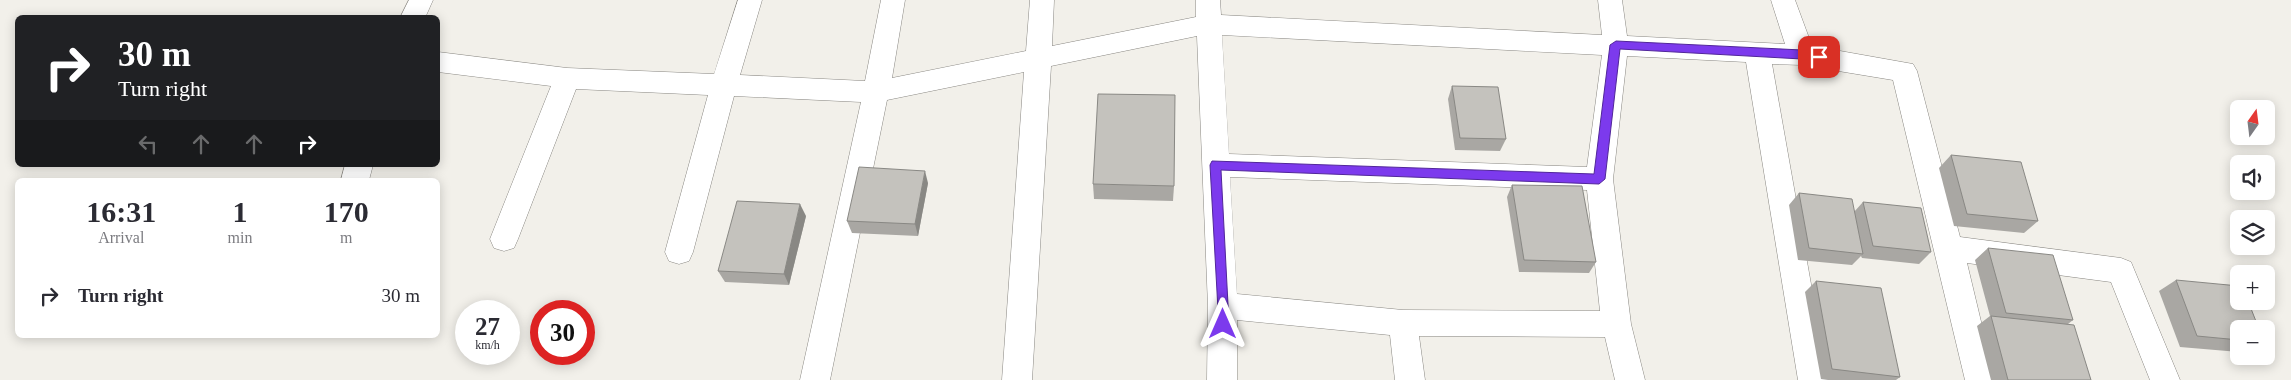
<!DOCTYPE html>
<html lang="en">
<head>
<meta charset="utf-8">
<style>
  :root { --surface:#fff; --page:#f7f7f7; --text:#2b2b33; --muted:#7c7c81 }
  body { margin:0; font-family:Georgia,serif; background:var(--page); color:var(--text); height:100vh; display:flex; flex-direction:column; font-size:19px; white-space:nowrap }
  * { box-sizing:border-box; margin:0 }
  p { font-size:16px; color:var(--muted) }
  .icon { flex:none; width:28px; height:28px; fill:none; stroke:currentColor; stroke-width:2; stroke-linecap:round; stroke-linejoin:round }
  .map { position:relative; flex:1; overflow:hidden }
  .sheet { position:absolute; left:15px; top:178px; width:425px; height:160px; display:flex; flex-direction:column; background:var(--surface); border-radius:8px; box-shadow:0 2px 12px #0003 }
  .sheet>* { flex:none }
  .guide { position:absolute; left:15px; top:15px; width:425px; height:152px; border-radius:8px; box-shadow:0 2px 12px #0003; background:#202124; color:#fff; overflow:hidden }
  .needle { width:32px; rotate:14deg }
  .buttons { position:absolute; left:2230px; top:100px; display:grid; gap:10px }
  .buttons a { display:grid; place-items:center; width:45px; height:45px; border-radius:8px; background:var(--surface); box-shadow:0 2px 12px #0003; font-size:25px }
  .speed { position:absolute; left:455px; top:300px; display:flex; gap:10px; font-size:25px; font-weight:700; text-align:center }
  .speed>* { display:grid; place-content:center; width:65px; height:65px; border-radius:50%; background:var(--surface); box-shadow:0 2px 12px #0003; line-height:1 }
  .speed small { font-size:12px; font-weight:400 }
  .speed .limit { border:8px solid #d22; background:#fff; color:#111 }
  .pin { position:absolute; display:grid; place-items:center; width:42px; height:42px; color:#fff; margin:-21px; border-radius:10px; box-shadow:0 2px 8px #0006 }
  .me { position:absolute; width:55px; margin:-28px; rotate:0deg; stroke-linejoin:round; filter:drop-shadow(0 0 4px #0008) }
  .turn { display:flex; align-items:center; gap:18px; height:105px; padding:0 20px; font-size:22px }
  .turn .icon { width:65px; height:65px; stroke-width:2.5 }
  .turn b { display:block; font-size:35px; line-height:42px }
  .lanes { display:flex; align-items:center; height:48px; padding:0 20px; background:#0003; justify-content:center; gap:25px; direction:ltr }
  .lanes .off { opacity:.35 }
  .eta { display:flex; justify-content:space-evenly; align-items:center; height:85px; text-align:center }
  .eta b { font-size:30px; font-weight:800; line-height:35px }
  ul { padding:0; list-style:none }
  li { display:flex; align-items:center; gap:15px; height:65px; padding:0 20px }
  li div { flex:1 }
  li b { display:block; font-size:19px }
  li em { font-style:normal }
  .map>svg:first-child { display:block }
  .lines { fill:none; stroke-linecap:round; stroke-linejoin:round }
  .minor-casing { stroke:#898782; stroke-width:1 }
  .minor { fill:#fff; fill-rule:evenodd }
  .wall { fill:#a9a7a3 }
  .shaded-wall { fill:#898884 }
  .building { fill:#c4c2bd; stroke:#898884 }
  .route { fill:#7c3aed; stroke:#51269a }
</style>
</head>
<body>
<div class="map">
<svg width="2291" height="380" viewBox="0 0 2291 380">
  <rect width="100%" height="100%" fill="#f2f0ea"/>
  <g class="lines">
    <defs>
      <g id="minor">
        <path d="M409,0H433L425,18H400Z"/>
        <path d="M738,0H762L740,75L865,81L881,0H905L892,78L1026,51L1030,0H1054L1052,46L1196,17V0H1220L1221,15L1602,35L1598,0H1622L1627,36L1785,44L1771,0H1795L1812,46L1913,64L1917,71L1960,237L2121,258L2131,262L2180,380H2150L2111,282L1967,263L1995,380H1965L1893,80L1802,65L1772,64L1828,380H1798L1746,62L1627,56L1613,179L1631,324L1645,380H1615L1605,337L1419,336L1425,380H1395L1390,335L1237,320V380H1207L1208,306L1197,36L1051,66L1032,380H1002L1024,72L887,100L830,380H800L861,102L734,96L693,252L689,261L679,264L669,261L665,252L708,95L576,89L518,239L514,248L504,251L494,248L490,239L551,86L438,72V52L567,68L714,74ZM1222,35L1602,55L1587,167L1229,154ZM1230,177L1587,190L1600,311L1403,310L1237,294Z"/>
        <path d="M345,165H373L369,180H341Z"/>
      </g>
    </defs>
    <use href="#minor" class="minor-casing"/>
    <use href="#minor" class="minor"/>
  </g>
  <g class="wall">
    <path d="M1452,86L1506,139L1500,151L1455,150L1448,99Z"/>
    <path d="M1951,155L2038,221L2024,233L1954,226L1939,168Z"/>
    <path d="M928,183L918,236L852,233L847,221Z"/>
    <path d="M1093,184L1174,186L1173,201L1094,199Z"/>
    <path d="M1512,185L1596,262L1589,273L1519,272L1507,197Z"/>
    <path d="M1799,193L1854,212L1863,202L1931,252L1919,264L1862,258L1861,256L1852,265L1798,260L1789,205Z"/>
    <path d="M806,216L789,285L725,282L718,271Z"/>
    <path d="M1988,248L2073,320L2068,324L2091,380H1991L1977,326L1990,316L1975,260Z"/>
    <path d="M2176,280L2239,329V352L2180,347L2159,291Z"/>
    <path d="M1816,281L1900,377L1896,380H1828L1821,379L1805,292Z"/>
  </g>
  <g class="shaded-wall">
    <path d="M925,171L928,183L918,236L915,224Z"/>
    <path d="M800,204L806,216L789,285L784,274Z"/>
  </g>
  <g class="building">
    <path d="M1452,86L1498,87L1506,139L1460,138Z"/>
    <path d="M1098,94L1175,95L1174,186L1093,184Z"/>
    <path d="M1951,155L2021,162L2038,221L1967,214Z"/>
    <path d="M859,167L925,171L915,224L847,221Z"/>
    <path d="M1512,185L1582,186L1596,262L1524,260Z"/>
    <path d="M1799,193L1852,199L1863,254L1809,248Z"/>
    <path d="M737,201L800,204L784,274L718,271Z"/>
    <path d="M1863,202L1921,208L1931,252L1873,246Z"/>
    <path d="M1988,248L2053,255L2073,320L2006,313Z"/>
    <path d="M2176,280L2239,286V301H2248L2259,329H2239V340L2197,336Z"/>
    <path d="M1816,281L1881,288L1900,377L1832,369Z"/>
    <path d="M1991,316L2074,325L2091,380H2008Z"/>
  </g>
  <path class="route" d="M1616,41L1802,50L1819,53L1824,57L1819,61L1802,59L1620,49L1605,179L1599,184L1221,170L1229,324L1227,328L1223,330L1219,328L1210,165L1212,161L1594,174L1610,45Z"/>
</svg>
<div class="buttons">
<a><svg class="needle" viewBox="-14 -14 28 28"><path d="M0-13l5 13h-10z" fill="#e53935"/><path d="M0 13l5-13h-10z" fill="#7c7c81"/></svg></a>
<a><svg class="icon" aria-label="sound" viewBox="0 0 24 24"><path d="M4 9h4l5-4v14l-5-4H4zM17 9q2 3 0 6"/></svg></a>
<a><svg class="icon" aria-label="layers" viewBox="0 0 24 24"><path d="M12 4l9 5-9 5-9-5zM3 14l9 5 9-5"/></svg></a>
<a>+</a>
<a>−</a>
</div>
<div class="speed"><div>27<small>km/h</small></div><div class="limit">30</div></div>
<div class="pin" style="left:1819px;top:57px;background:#d93025"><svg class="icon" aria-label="arrive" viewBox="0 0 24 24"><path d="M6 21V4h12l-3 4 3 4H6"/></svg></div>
<svg class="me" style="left:1223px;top:324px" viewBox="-20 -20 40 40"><path d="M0-17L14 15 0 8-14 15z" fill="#7c3aed" stroke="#fff" stroke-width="4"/></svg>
<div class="guide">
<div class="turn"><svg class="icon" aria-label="right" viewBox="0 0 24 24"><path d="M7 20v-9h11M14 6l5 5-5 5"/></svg><div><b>30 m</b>Turn right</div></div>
<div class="lanes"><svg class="icon off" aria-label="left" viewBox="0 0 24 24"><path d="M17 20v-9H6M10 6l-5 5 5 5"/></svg><svg class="icon off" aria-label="ahead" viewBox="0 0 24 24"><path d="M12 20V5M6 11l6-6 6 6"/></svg><svg class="icon off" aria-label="ahead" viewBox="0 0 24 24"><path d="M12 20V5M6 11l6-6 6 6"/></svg><svg class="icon" aria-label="right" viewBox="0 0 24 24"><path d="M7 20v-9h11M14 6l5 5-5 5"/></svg></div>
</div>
<section class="sheet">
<div class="eta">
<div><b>16:31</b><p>Arrival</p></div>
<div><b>1</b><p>min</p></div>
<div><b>170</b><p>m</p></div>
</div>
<ul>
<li><svg class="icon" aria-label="right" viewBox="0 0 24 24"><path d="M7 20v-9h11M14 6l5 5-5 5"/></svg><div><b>Turn right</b></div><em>30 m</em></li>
</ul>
</section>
</div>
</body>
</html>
